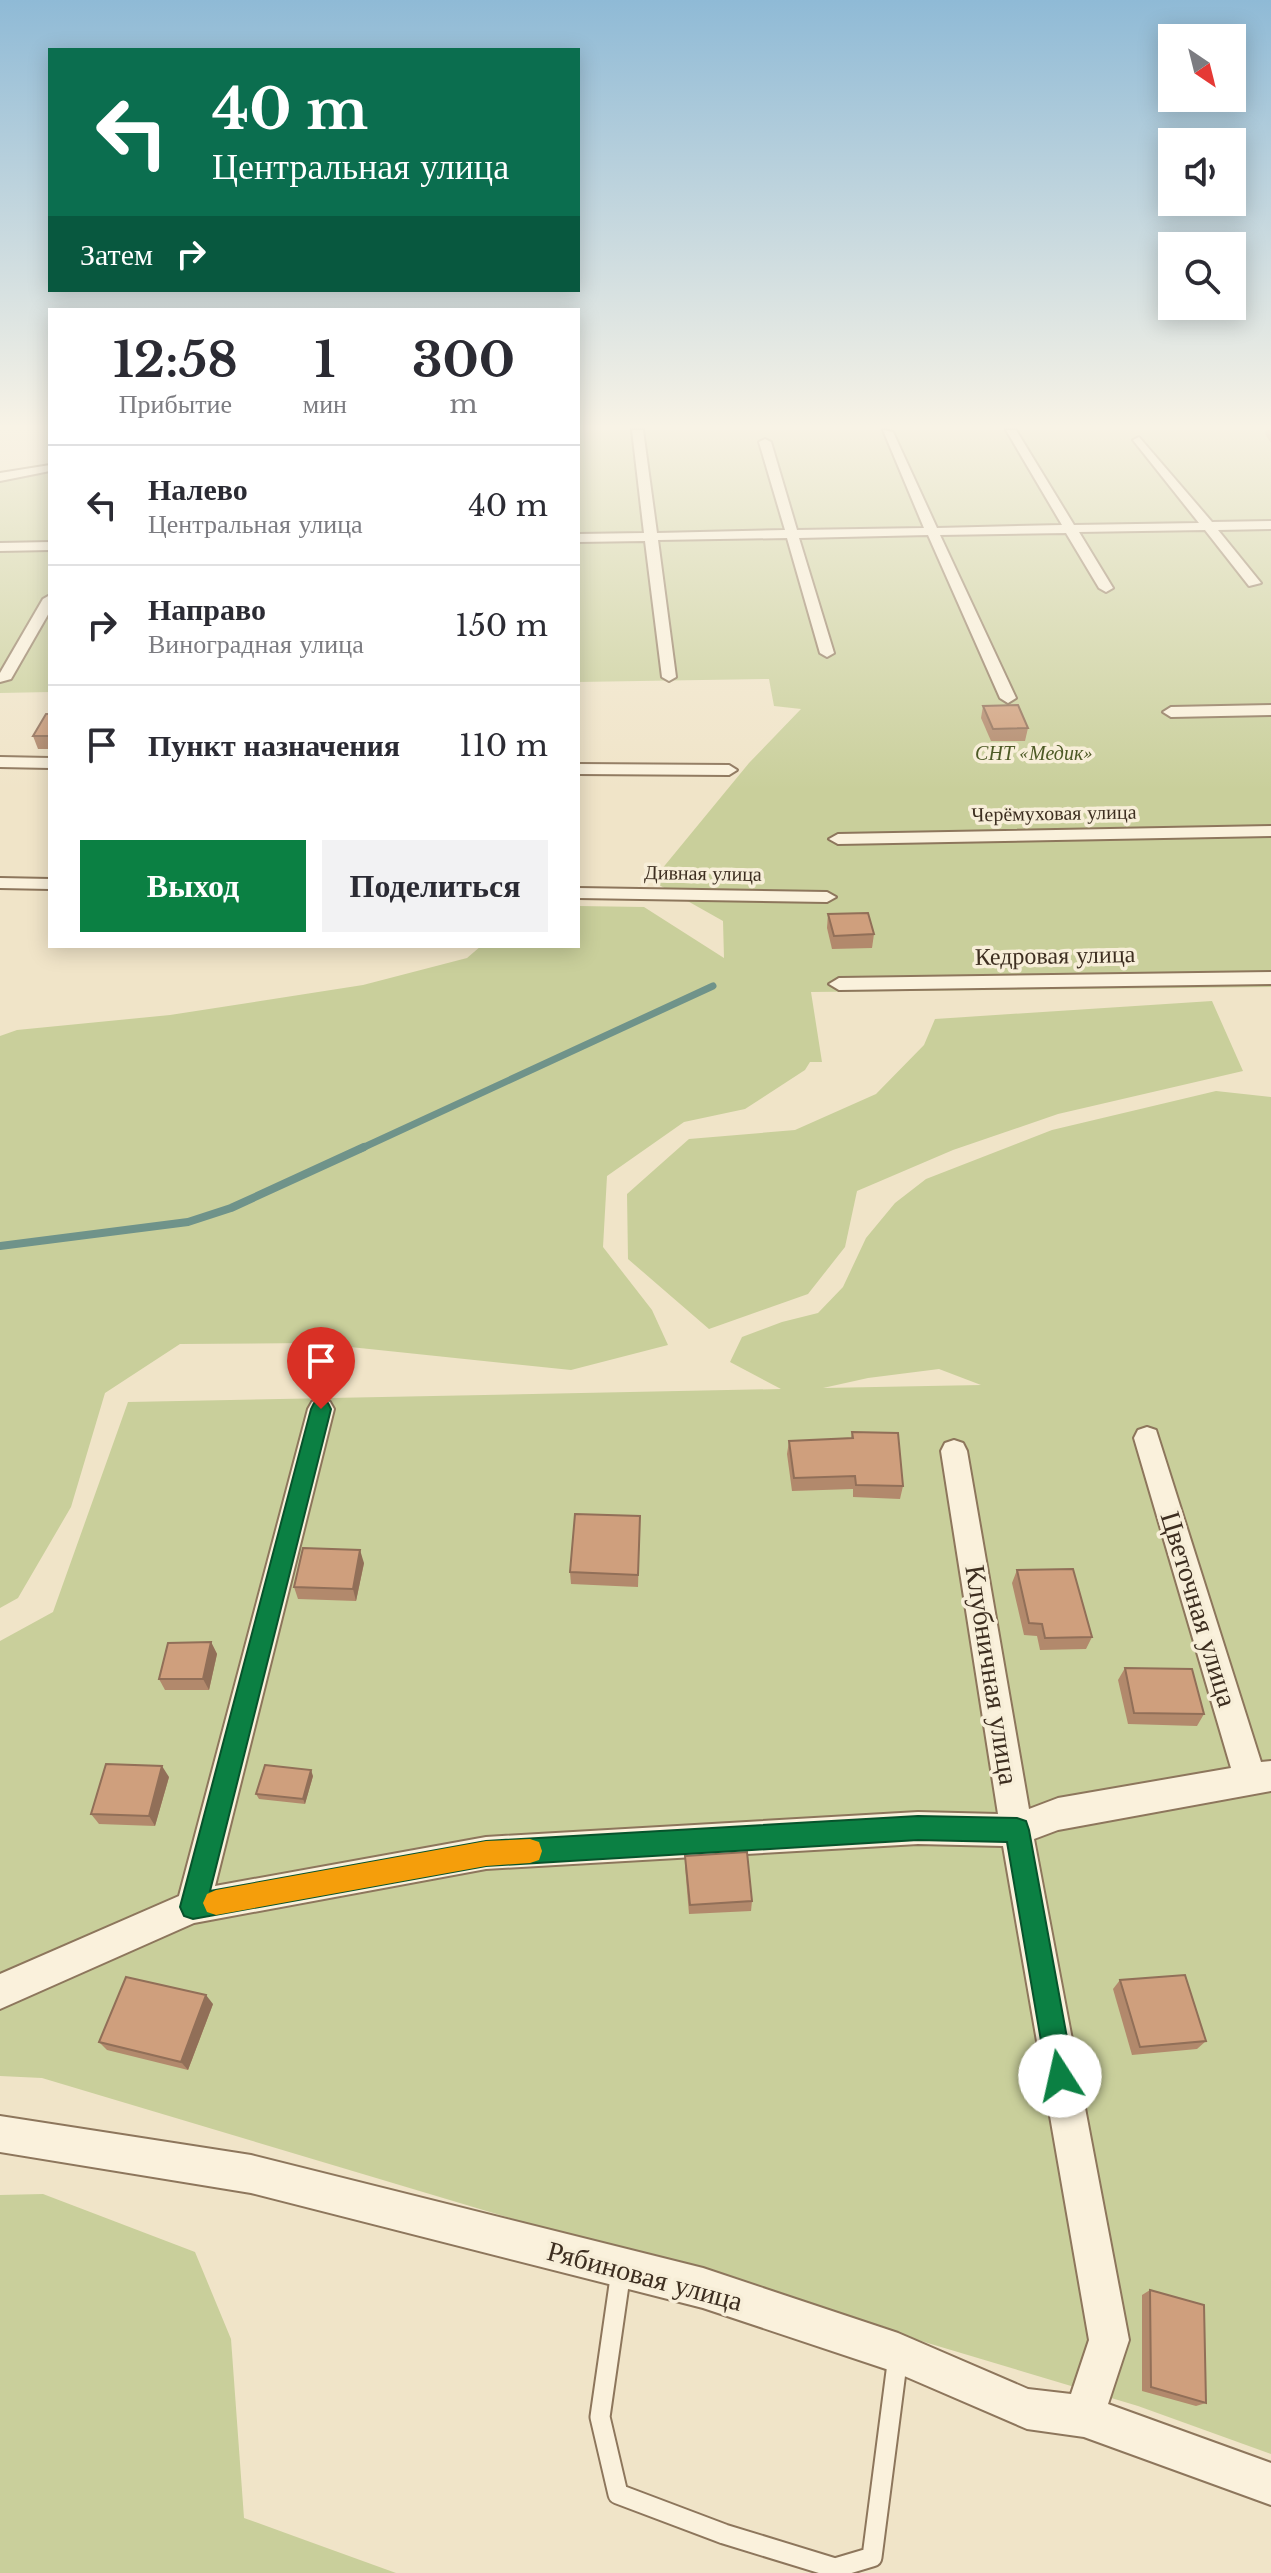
<!DOCTYPE html>
<html lang="ru">
<head>
<meta charset="utf-8">
<style>
  :root { --surface:#fff; --page:#f2f2f3; --text:#2b2b33; --muted:#7c7c81; --line:#e1e1e2; --accent:#0b8043 }
  body { margin:0; font-family:"Libre Baskerville",serif; background:var(--page); color:var(--text); height:100vh; display:flex; flex-direction:column; font-size:30px; white-space:nowrap }
  * { box-sizing:border-box; margin:0 }
  p { font-size:26px; color:var(--muted) }
  .icon { flex:none; width:44px; height:44px; fill:none; stroke:currentColor; stroke-width:2; stroke-linecap:round; stroke-linejoin:round }
  .map { position:relative; flex:1; overflow:hidden }
  .details { position:absolute; left:48px; top:308px; width:532px; height:640px; display:flex; flex-direction:column; background:var(--surface); border-radius:0px; box-shadow:0 4px 20px #0003 }
  .details>* { flex:none }
  .guide { position:absolute; left:48px; top:48px; width:532px; height:244px; border-radius:0px; box-shadow:0 4px 20px #0003; background:#0b6e4f; color:#fff; overflow:hidden }
  .needle { width:52px; rotate:145deg }
  .fabs { position:absolute; left:1158px; top:24px; display:grid; gap:16px }
  .fabs a { display:grid; place-items:center; width:88px; height:88px; border-radius:0px; background:var(--surface); box-shadow:0 4px 20px #0003; font-size:40px }
  .pin { position:absolute; display:grid; place-items:center; width:68px; height:68px; color:#fff; margin:-82px -34px; border-radius:50% 50% 50% 0; rotate:-45deg; box-shadow:0 0 8px #0007 }
  .pin .icon { rotate:45deg }
  .me { position:absolute; width:88px; margin:-44px; rotate:350deg; stroke-linejoin:round; filter:drop-shadow(0 0 6px #0008) }
  .turn { display:flex; align-items:center; gap:28px; height:168px; padding:0 32px; font-size:36px }
  .turn .icon { width:104px; height:104px; stroke-width:2.5 }
  .turn b { display:block; font-size:56px; line-height:68px }
  .then { display:flex; align-items:center; height:76px; padding:0 32px; background:#0003; gap:16px; font-size:30px }
  .eta { display:flex; justify-content:space-evenly; align-items:center; height:136px; text-align:center }
  .eta b { font-size:48px; font-weight:700; line-height:56px }
  .primary-button { display:flex; gap:16px; margin-top:auto; padding:16px 32px }
  .primary-button a { flex:1; height:92px; border-radius:0px; background:var(--accent); color:#fff; font-size:32px; font-weight:700; line-height:92px; text-align:center }
  .primary-button a+a { background:var(--page); color:var(--text) }
  ul { padding:0; list-style:none }
  li { display:flex; align-items:center; gap:24px; height:120px; padding:0 32px; border-top:2px solid var(--line) }
  li div { flex:1 }
  li b { display:block; font-size:30px }
  li em { font-style:normal }
  .map>svg:first-child { display:block }
  .green { fill:#c9cf9b; fill-rule:evenodd }
  .lines { fill:none; stroke-linecap:round; stroke-linejoin:round }
  .stream-far1 { stroke:#6f938a; stroke-width:7 }
  .stream { stroke:#6f938a; stroke-width:8 }
  .lane-casing { stroke:#8d765c; stroke-width:23 }
  .street-casing { stroke:#8d765c; stroke-width:4 }
  .lane { stroke:#faf1dc; stroke-width:19 }
  .street { fill:#faf1dc; fill-rule:evenodd }
  .wall { fill:#b2896c }
  .shaded-wall { fill:#916f58 }
  .building { fill:#cf9f7d; stroke:#916f58; stroke-width:2 }
  .route { fill:#0b8043; stroke:#07532c; stroke-width:2 }
  .slow { fill:#f59e0b }
  .labels { text-anchor:middle; dominant-baseline:central; stroke-width:7; stroke-linejoin:round; paint-order:stroke }
  .far-park-label { font-size:20px; font-style:italic; fill:#4d5a26; stroke:#f7eed8 }
  .far-street-label { font-size:20px; fill:#3d2e20; stroke:#f7eed8 }
  .street-label { font-size:24px; fill:#3d2e20; stroke:#f7eed8 }
  .near-street-label { font-size:28px; fill:#3d2e20; stroke:#f7eed8 }
</style>
</head>
<body>
<div class="map">
<svg width="1271" height="2573" viewBox="0 0 1271 2573">
  <rect width="100%" height="100%" fill="#f0e4c8"/>
  <g class="green">
    <path d="M578,430H1271V987L811,992L822,1062H810L805,1070L745,1109L684,1122L607,1176L603,1247L652,1310L668,1345L571,1370L312,1343L180,1344L105,1393L71,1507L18,1598L0,1608V1036L17,1030L170,1015L363,985L467,958L481,946H578V906L644,907L724,958L723,921L652,881L749,763L801,709L774,706L769,679L578,682Z"/>
    <path d="M50,473V692L0,693V482Z"/>
    <path d="M1212,1001L1243,1071L1058,1114L953,1150L857,1191L845,1247L808,1294L709,1329L628,1259L627,1194L689,1139L795,1130L876,1094L924,1045L935,1019Z"/>
    <path d="M1216,1091L1271,1097V2454L1138,2406L42,2078L0,2076V1641L53,1612L128,1402L781,1389L730,1362L742,1337L782,1322L818,1313L843,1287L866,1238L895,1203L926,1179L1052,1130ZM939,1369L981,1385L823,1388L868,1378Z"/>
    <path d="M43,2194L195,2252L231,2339L244,2518L396,2573H0V2195Z"/>
  </g>
  <g class="lines">
    <path class="stream-far1" d="M360,1149L713,986"/>
    <path class="stream" d="M0,1246L188,1222L231,1208L364,1147"/>
    <defs>
      <path id="lane" d="M621,2271L600,2417L618,2494L724,2534L835,2568L872,2557L898,2356"/>
      <g id="street">
        <path d="M632,430H643L657,533L785,530L759,442L765,439L771,442L797,530L924,528L883,430L893,432L937,528L1062,525L1006,430H1016L1074,525L1199,523L1133,440L1139,437L1212,522L1271,521V529L1218,530L1261,583L1249,586L1205,530L1079,532L1113,588L1106,592L1099,588L1066,533L940,535L1016,698L1008,703L1000,698L928,535L799,538L834,653L827,657L820,653L787,538L658,540L676,677L669,681L662,677L645,541L578,542V534L644,533Z"/>
        <path d="M50,465V471L0,481V473Z"/>
        <path d="M50,542V550L0,551V543Z"/>
        <path d="M50,595V611L11,679L0,682V673L43,599Z"/>
        <path d="M1271,705V715L1171,717L1163,712L1171,707Z"/>
        <path d="M0,757L50,758V768L0,767Z"/>
        <path d="M578,764L729,765L737,770L729,775L578,774Z"/>
        <path d="M1271,826V836L838,844L829,839L838,834Z"/>
        <path d="M0,878L50,879V889L0,888Z"/>
        <path d="M578,888L827,892L836,897L827,902L578,898Z"/>
        <path d="M1271,972V984L839,990L829,984L839,978Z"/>
        <path d="M321,1399L330,1402L334,1409L215,1886L486,1837L918,1812L998,1814L941,1451L945,1443L954,1440L963,1443L967,1451L1029,1809L1058,1798L1231,1768L1134,1438L1138,1430L1147,1427L1156,1430L1261,1762L1271,1761V1791L1058,1830L1034,1839L1129,2340L1108,2404L1271,2463V2505L1084,2437L1027,2429L895,2372L703,2308L251,2193L0,2152V2116L251,2155L703,2268L898,2333L1028,2389L1071,2394L1089,2340L1003,1846L918,1844L486,1869L194,1923L0,2009V1974L179,1896L308,1409L312,1402Z"/>
      </g>
    </defs>
    <use href="#lane" class="lane-casing"/>
    <use href="#street" class="street-casing"/>
    <use href="#lane" class="lane"/>
    <use href="#street" class="street"/>
  </g>
  <g class="wall">
    <path d="M1266,430H1271V443L1265,434Z"/>
    <path d="M983,706L1028,728L1025,741H991L981,718Z"/>
    <path d="M50,714V749H38L33,736Z"/>
    <path d="M828,914L874,934L872,948L832,949L827,928Z"/>
    <path d="M852,1432L903,1486L900,1499L853,1497V1489L792,1491L787,1454L789,1441L851,1438Z"/>
    <path d="M640,1516L638,1587L571,1584L570,1572Z"/>
    <path d="M364,1563L356,1601L298,1599L294,1587Z"/>
    <path d="M1017,1570L1092,1637L1086,1649L1040,1650L1037,1636L1024,1635L1012,1583Z"/>
    <path d="M211,1642L217,1654L209,1690H165L159,1679Z"/>
    <path d="M1125,1668L1204,1714L1197,1726L1128,1724L1118,1680Z"/>
    <path d="M313,1776L305,1804L259,1799L256,1794Z"/>
    <path d="M169,1777L155,1826L99,1824L91,1814Z"/>
    <path d="M685,1856L752,1901L751,1911L689,1914L685,1866Z"/>
    <path d="M1120,1980L1206,2041L1197,2049L1132,2055L1113,1989Z"/>
    <path d="M213,2004L188,2070L107,2050L99,2042Z"/>
    <path d="M1150,2290L1206,2403L1196,2406L1142,2391V2295Z"/>
  </g>
  <g class="shaded-wall">
    <path d="M360,1550L364,1563L356,1601L353,1589Z"/>
    <path d="M211,1642L217,1654L209,1690L203,1679Z"/>
    <path d="M162,1766L169,1777L155,1826L149,1816Z"/>
    <path d="M311,1770L313,1776L305,1804L303,1799Z"/>
    <path d="M206,1995L213,2004L188,2070L181,2062Z"/>
  </g>
  <g class="building">
    <path d="M1018,705L1028,728L993,729L983,706Z"/>
    <path d="M46,714H50V736H33Z"/>
    <path d="M868,913L874,934L834,936L828,914Z"/>
    <path d="M852,1432L898,1433L903,1486L856,1485L855,1476L794,1478L789,1441L853,1438Z"/>
    <path d="M575,1514L640,1516L638,1575L570,1572Z"/>
    <path d="M303,1548L360,1550L353,1589L294,1587Z"/>
    <path d="M1073,1569L1092,1637L1045,1638L1042,1624L1029,1623L1017,1570Z"/>
    <path d="M211,1642L203,1679H159L168,1643Z"/>
    <path d="M1125,1668L1192,1669L1204,1714L1134,1713Z"/>
    <path d="M106,1764L162,1766L149,1816L91,1814Z"/>
    <path d="M265,1765L311,1770L303,1799L256,1794Z"/>
    <path d="M747,1852L752,1901L690,1905L685,1856Z"/>
    <path d="M1185,1975L1206,2041L1140,2047L1120,1980Z"/>
    <path d="M126,1977L206,1995L181,2062L99,2042Z"/>
    <path d="M1150,2290L1204,2305L1206,2403L1151,2387Z"/>
  </g>
  <linearGradient id="sky" x2="0" y2="1"><stop stop-color="#8fbad6"/><stop offset="0.54" stop-color="#f8f3e6"/><stop offset="1" stop-color="#f8f3e6" stop-opacity="0"/></linearGradient>
  <rect width="1271" height="790" fill="url(#sky)"/>
  <path class="route" d="M321,1401L328,1403L331,1409L210,1891L486,1841L918,1816L1017,1818L1026,1821L1029,1830L1074,2076L1070,2086L1060,2090L1051,2086L1047,2076L1007,1842L918,1840L486,1866L193,1919L184,1916L180,1907L311,1409L314,1403Z"/>
  <path class="slow" d="M530,1839L539,1842L542,1851L539,1860L530,1863L486,1866L216,1915L207,1912L203,1903L207,1894L216,1890L486,1841Z"/>
  <g class="labels">
    <g class="far-park-label">
      <text x="1034" y="753">СНТ «Медик»</text>
    </g>
    <g class="far-street-label">
      <text transform="translate(1054 813) rotate(-1)">Черёмуховая улица</text>
      <text transform="translate(703 873) rotate(1)">Дивная улица</text>
    </g>
    <g class="street-label">
      <text transform="translate(1055 955) rotate(-1)">Кедровая улица</text>
    </g>
    <g class="near-street-label">
      <text transform="translate(1199 1609) rotate(73)">Цветочная улица</text>
      <text transform="translate(992 1675) rotate(81)">Клубничная улица</text>
      <text transform="translate(645 2276) rotate(15)">Рябиновая улица</text>
    </g>
  </g>
</svg>
<div class="fabs">
<a><svg class="needle" viewBox="-14 -14 28 28"><path d="M0-13l5 13h-10z" fill="#e53935"/><path d="M0 13l5-13h-10z" fill="#7c7c81"/></svg></a>
<a><svg class="icon" aria-label="sound" viewBox="0 0 24 24"><path d="M4 9h4l5-4v14l-5-4H4zM17 9q2 3 0 6"/></svg></a>
<a><svg class="icon" aria-label="search" viewBox="0 0 24 24"><circle cx="10" cy="10" r="6"/><path d="M15 15l6 6"/></svg></a>
</div>
<div class="pin" style="left:321px;top:1409px;background:#d93025"><svg class="icon" aria-label="arrive" viewBox="0 0 24 24"><path d="M6 21V4h12l-3 4 3 4H6"/></svg></div>
<svg class="me" style="left:1060px;top:2076px" viewBox="-20 -20 40 40"><circle r="19" fill="#fff"/><path d="M0-13L10 11 0 6-10 11z" fill="#0b8043"/></svg>
<div class="guide">
<div class="turn"><svg class="icon" aria-label="left" viewBox="0 0 24 24"><path d="M17 20v-9H6M10 6l-5 5 5 5"/></svg><div><b>40 m</b>Центральная улица</div></div>
<div class="then">Затем<svg class="icon" aria-label="right" viewBox="0 0 24 24"><path d="M7 20v-9h11M14 6l5 5-5 5"/></svg></div>
</div>
<section class="details">
<div class="eta">
<div><b>12:58</b><p>Прибытие</p></div>
<div><b>1</b><p>мин</p></div>
<div><b>300</b><p>m</p></div>
</div>
<ul>
<li><svg class="icon" aria-label="left" viewBox="0 0 24 24"><path d="M17 20v-9H6M10 6l-5 5 5 5"/></svg><div><b>Налево</b><p>Центральная улица</p></div><em>40 m</em></li>
<li><svg class="icon" aria-label="right" viewBox="0 0 24 24"><path d="M7 20v-9h11M14 6l5 5-5 5"/></svg><div><b>Направо</b><p>Виноградная улица</p></div><em>150 m</em></li>
<li><svg class="icon" aria-label="arrive" viewBox="0 0 24 24"><path d="M6 21V4h12l-3 4 3 4H6"/></svg><div><b>Пункт назначения</b></div><em>110 m</em></li>
</ul>
<div class="primary-button"><a>Выход</a><a>Поделиться</a></div>
</section>
</div>
</body>
</html>
